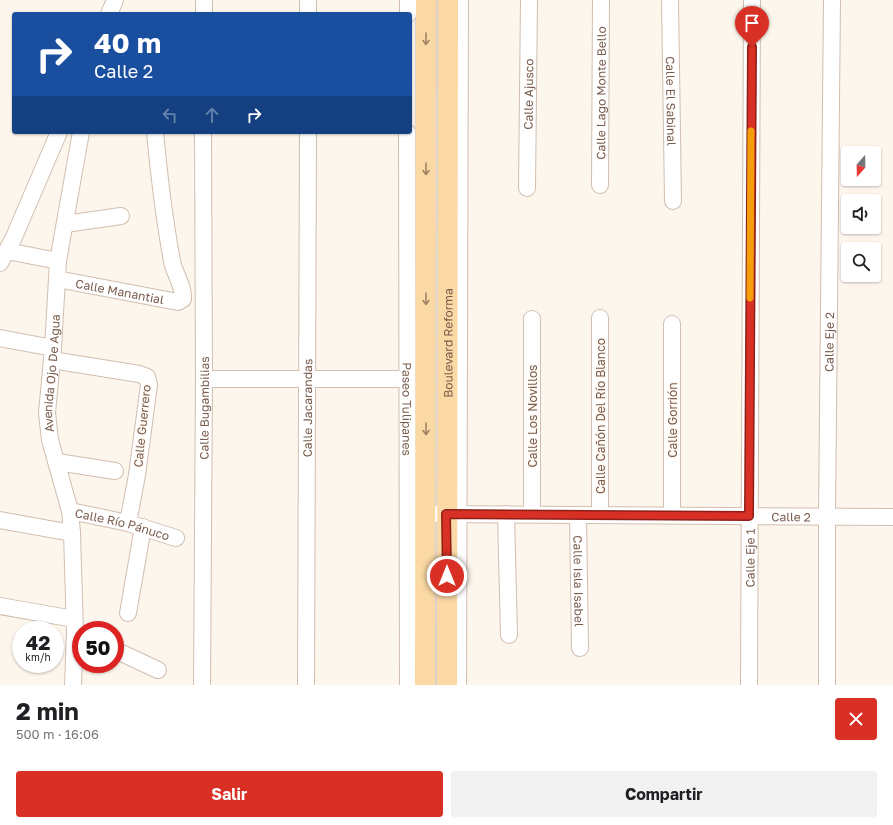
<!DOCTYPE html>
<html lang="es">
<head>
<meta charset="utf-8">
<style>
  :root { --surface:#fff; --page:#f2f2f2; --text:#202124; --muted:#757577; --accent:#d93025 }
  body { margin:0; font-family:"Golos Text",sans-serif; background:var(--page); color:var(--text); height:100vh; display:flex; flex-direction:column; font-size:15px; white-space:nowrap }
  * { box-sizing:border-box; margin:0 }
  p { font-size:13px; color:var(--muted) }
  .icon { flex:none; width:22px; height:22px; fill:none; stroke:currentColor; stroke-width:2; stroke-linecap:round; stroke-linejoin:round }
  .map { position:relative; height:685px; overflow:hidden }
  .sheet { display:flex; flex-direction:column; background:var(--surface); flex:1 }
  .sheet>* { flex:none }
  .top-card { position:absolute; left:12px; top:12px; width:400px; height:122px; border-radius:4px; box-shadow:0 1px 3px #0004; background:#1a4fa0; color:#fff; overflow:hidden }
  .needle { width:26px; rotate:200deg }
  .controls { position:absolute; left:841px; top:146px; display:grid; gap:8px }
  .controls a { display:grid; place-items:center; width:40px; height:40px; border-radius:4px; background:var(--surface); box-shadow:0 1px 3px #0004; font-size:20px }
  .speed { position:absolute; left:12px; top:621px; display:flex; gap:8px; font-size:20px; font-weight:700; text-align:center }
  .speed>* { display:grid; place-content:center; width:52px; height:52px; border-radius:50%; background:var(--surface); box-shadow:0 1px 3px #0004; line-height:1 }
  .speed small { font-size:10px; font-weight:400 }
  .speed .limit { border:6px solid #d22; background:#fff; color:#111 }
  .pin { position:absolute; display:grid; place-items:center; width:34px; height:34px; color:#fff; margin:-41px -17px; border-radius:50% 50% 50% 0; rotate:-45deg; box-shadow:0 0 4px #0007 }
  .pin .icon { rotate:45deg }
  .me { position:absolute; width:44px; margin:-22px; rotate:0deg; stroke-linejoin:round; filter:drop-shadow(0 0 3px #0008) }
  .turn { display:flex; align-items:center; gap:14px; height:84px; padding:0 16px; font-size:18px }
  .turn .icon { width:52px; height:52px; stroke-width:2.5 }
  .turn b { display:block; font-size:28px; line-height:34px }
  .lanes { display:flex; align-items:center; height:38px; padding:0 16px; background:#0003; justify-content:center; gap:20px; direction:ltr }
  .lanes .off { opacity:.35 }
  .round { display:grid; place-items:center; flex:none; width:42px; height:42px; border-radius:4px; background:var(--page) }
  .headline { display:flex; align-items:center; justify-content:space-between; height:68px; padding:0 16px }
  h1 { font-size:24px; font-weight:700; line-height:30px }
  .action { display:flex; gap:8px; margin-top:auto; padding:8px 16px }
  .action a { flex:1; height:46px; border-radius:4px; background:var(--accent); color:#fff; font-size:16px; font-weight:700; line-height:46px; text-align:center }
  .action a+a { background:var(--page); color:var(--text) }
  .map>svg:first-child { display:block }
  .lines { fill:none; stroke-linecap:round; stroke-linejoin:round }
  .minor-casing { stroke:#d1beb0; stroke-width:18 }
  .major-casing { stroke:#dad1cd; stroke-width:22 }
  .minor { stroke:#fff; stroke-width:16 }
  .major { stroke:#fbd9a5; stroke-width:20 }
  .oneway { stroke:#a18267 }
  .route-casing { stroke:#8d1f18; stroke-width:10 }
  .route { stroke:#d93025; stroke-width:7 }
  .slow { stroke:#f59e0b; stroke-width:7 }
  .labels { text-anchor:middle; dominant-baseline:central; stroke-width:3; stroke-linejoin:round; paint-order:stroke }
  .street-label { font-size:12px; fill:#7a5c4d; stroke:#fffaf3 }
</style>
</head>
<body>
<div class="map">
<svg width="893" height="685" viewBox="0 0 893 685">
  <rect width="100%" height="100%" fill="#fdf6ec"/>
  <g class="lines">
    <defs>
      <g id="minor">
        <path d="M308,0V14"/>
        <path id="s1" d="M670,0L673,201"/>
        <path d="M109,14L115,0"/>
        <path d="M204,14V0"/>
        <path d="M408,14V0"/>
        <path id="s2" d="M407,132L408,685"/>
        <path id="s3" d="M600,185L601,0"/>
        <path id="s4" d="M527,188L529,0"/>
        <path d="M65,224L121,216"/>
        <path d="M7,251L58,261"/>
        <path d="M0,263L14,237L59,132"/>
        <path id="s5" d="M57,279L178,302L183,299C184,286 174,273 172,261C164,218 159,175 155,132"/>
        <path d="M600,318V515"/>
        <path d="M532,319V514"/>
        <path d="M0,338L53,348"/>
        <path d="M52,360L139,374L147,377L149,385L137,475L128,523"/>
        <path d="M204,379H407"/>
        <path d="M57,462L115,471"/>
        <path id="s6" d="M70,511L128,523L176,538"/>
        <path id="s7" d="M426,514L893,517"/>
        <path d="M506,514L509,635"/>
        <path id="s8" d="M578,515L580,648"/>
        <path d="M672,515V324"/>
        <path d="M0,520L72,533"/>
        <path d="M0,606L74,619"/>
        <path d="M128,613L143,527"/>
        <path d="M115,650L158,670"/>
        <path id="s9" d="M73,685L75,632L72,533L70,511L50,440L47,413L53,348L58,261L81,132"/>
        <path id="s10" d="M202,685L204,379L203,132"/>
        <path id="s11" d="M306,685L308,132"/>
        <path d="M458,685L460,0"/>
        <path id="s12" d="M749,685L752,0"/>
        <path id="s13" d="M827,685V516L832,0"/>
      </g>
      <g id="major">
        <path d="M425,685L426,0"/>
        <path id="s14" d="M447,685L448,0"/>
      </g>
    </defs>
    <use href="#minor" class="minor-casing"/>
    <use href="#major" class="major-casing"/>
    <use href="#minor" class="minor"/>
    <use href="#major" class="major"/>
  </g>
  <defs><path id="oneway-shaft" d="M-6 0H5M1.5-3L5.5 0L1.5 3" fill="none" stroke-width="1.6" stroke-linecap="round" stroke-linejoin="round"/></defs>
  <g class="oneway">
    <use href="#oneway-shaft" transform="translate(426 39) rotate(90)"/>
    <use href="#oneway-shaft" transform="translate(426 169) rotate(90)"/>
    <use href="#oneway-shaft" transform="translate(426 299) rotate(90)"/>
    <use href="#oneway-shaft" transform="translate(426 429) rotate(90)"/>
  </g>
  <g class="lines">
    <defs>
      <path id="route" d="M447,576L446,514L749,516L752,47"/>
    </defs>
    <use href="#route" class="route-casing"/>
    <use href="#route" class="route"/>
    <path class="slow" d="M750,298L751,131"/>
  </g>
  <g class="labels">
    <g class="street-label">
      <text stroke="none"><textPath href="#s3" startOffset="92">Calle Lago Monte Bello</textPath></text>
      <text stroke="none"><textPath href="#s4" startOffset="94">Calle Ajusco</textPath></text>
      <text stroke="none"><textPath href="#s1" startOffset="101">Calle El Sabinal</textPath></text>
      <text stroke="none"><textPath href="#s5" startOffset="64">Calle Manantial</textPath></text>
      <text stroke="none"><textPath href="#s14" startOffset="342">Boulevard Reforma</textPath></text>
      <text stroke="none"><textPath href="#s13" startOffset="343">Calle Eje 2</textPath></text>
      <text stroke="none"><textPath href="#s9" startOffset="315">Avenida Ojo De Agua</textPath></text>
      <text stroke="none"><textPath href="#s11" startOffset="277">Calle Jacarandas</textPath></text>
      <text stroke="none"><textPath href="#s10" startOffset="277">Calle Bugambilias</textPath></text>
      <text stroke="none"><textPath href="#s2" startOffset="277">Paseo Tulipanes</textPath></text>
      <text transform="translate(532 416) rotate(-90)">Calle Los Novillos</text>
      <text transform="translate(600 416) rotate(-90)">Calle Cañón Del Río Blanco</text>
      <text transform="translate(672 420) rotate(-90)">Calle Gorrión</text>
      <text transform="translate(142 426) rotate(-84)">Calle Guerrero</text>
      <text stroke="none"><textPath href="#s7" startOffset="365">Calle 2</textPath></text>
      <text stroke="none"><textPath href="#s6" startOffset="54">Calle Río Pánuco</textPath></text>
      <text stroke="none"><textPath href="#s12" startOffset="127">Calle Eje 1</textPath></text>
      <text stroke="none"><textPath href="#s8" startOffset="66">Calle Isla Isabel</textPath></text>
    </g>
  </g>
</svg>
<div class="controls">
<a><svg class="needle" viewBox="-14 -14 28 28"><path d="M0-13l5 13h-10z" fill="#e53935"/><path d="M0 13l5-13h-10z" fill="#757577"/></svg></a>
<a><svg class="icon" aria-label="sound" viewBox="0 0 24 24"><path d="M4 9h4l5-4v14l-5-4H4zM17 9q2 3 0 6"/></svg></a>
<a><svg class="icon" aria-label="search" viewBox="0 0 24 24"><circle cx="10" cy="10" r="6"/><path d="M15 15l6 6"/></svg></a>
</div>
<div class="speed"><div>42<small>km/h</small></div><div class="limit">50</div></div>
<div class="pin" style="left:752px;top:47px;background:#d93025"><svg class="icon" aria-label="arrive" viewBox="0 0 24 24"><path d="M6 21V4h12l-3 4 3 4H6"/></svg></div>
<svg class="me" style="left:447px;top:576px" viewBox="-20 -20 40 40"><circle r="17" fill="#d93025" stroke="#fff" stroke-width="3"/><path d="M0-11L8 9 0 5-8 9z" fill="#fff"/></svg>
<div class="top-card">
<div class="turn"><svg class="icon" aria-label="right" viewBox="0 0 24 24"><path d="M7 20v-9h11M14 6l5 5-5 5"/></svg><div><b>40 m</b>Calle 2</div></div>
<div class="lanes"><svg class="icon off" aria-label="left" viewBox="0 0 24 24"><path d="M17 20v-9H6M10 6l-5 5 5 5"/></svg><svg class="icon off" aria-label="ahead" viewBox="0 0 24 24"><path d="M12 20V5M6 11l6-6 6 6"/></svg><svg class="icon" aria-label="right" viewBox="0 0 24 24"><path d="M7 20v-9h11M14 6l5 5-5 5"/></svg></div>
</div>
</div>
<section class="sheet">
<div class="headline"><div><h1>2 min</h1><p>500 m · 16:06</p></div><a class="round" style="background:#d93025;color:#fff"><svg class="icon" aria-label="close" viewBox="0 0 24 24"><path d="M6 6l12 12M18 6L6 18"/></svg></a></div>
<div class="action"><a>Salir</a><a>Compartir</a></div>
</section>
</body>
</html>
